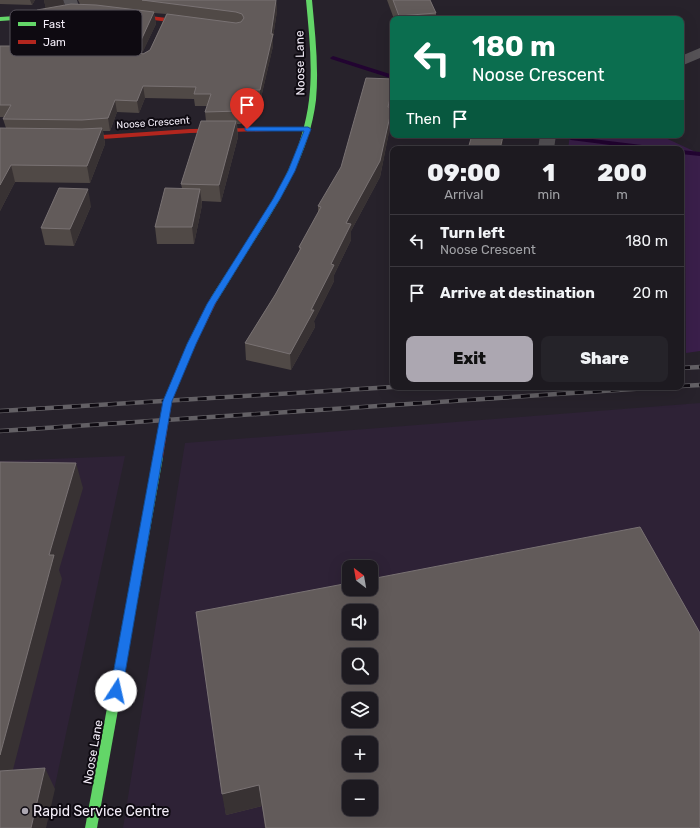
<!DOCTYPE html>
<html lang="en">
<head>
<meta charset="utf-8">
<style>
  :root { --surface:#1d1a20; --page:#252329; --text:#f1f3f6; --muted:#a0a1a5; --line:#3b383e; --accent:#aca7b1 }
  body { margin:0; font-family:Rubik,sans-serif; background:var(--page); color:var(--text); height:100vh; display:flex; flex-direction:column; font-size:15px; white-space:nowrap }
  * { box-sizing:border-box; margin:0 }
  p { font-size:13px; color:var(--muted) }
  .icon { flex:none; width:22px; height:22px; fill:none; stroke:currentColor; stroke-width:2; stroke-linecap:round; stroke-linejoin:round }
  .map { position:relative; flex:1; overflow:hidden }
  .side { position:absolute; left:390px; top:146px; width:294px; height:244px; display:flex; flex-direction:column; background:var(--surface); border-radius:8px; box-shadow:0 4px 16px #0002,0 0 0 1px var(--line) }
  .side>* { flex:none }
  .banner { position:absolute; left:390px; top:16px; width:294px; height:122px; border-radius:8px; box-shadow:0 4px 16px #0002,0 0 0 1px var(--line); background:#0b6e4f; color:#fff; overflow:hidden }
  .needle { width:26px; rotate:329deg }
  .fabs { position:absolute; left:342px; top:560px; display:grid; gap:8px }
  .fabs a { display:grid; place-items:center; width:36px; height:36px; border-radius:8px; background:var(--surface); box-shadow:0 4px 16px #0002,0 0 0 1px var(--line); font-size:20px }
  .pin { position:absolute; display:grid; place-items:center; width:34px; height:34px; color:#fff; margin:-41px -17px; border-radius:50% 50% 50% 0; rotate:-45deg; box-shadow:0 0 4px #0007 }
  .pin .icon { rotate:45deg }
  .me { position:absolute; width:44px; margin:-22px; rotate:10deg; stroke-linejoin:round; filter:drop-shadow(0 0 3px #0008) }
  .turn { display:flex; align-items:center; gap:14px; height:84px; padding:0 16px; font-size:18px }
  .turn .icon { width:52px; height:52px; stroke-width:2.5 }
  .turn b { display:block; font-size:28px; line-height:34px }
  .then { display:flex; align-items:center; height:38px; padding:0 16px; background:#0003; gap:8px; font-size:15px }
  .eta { display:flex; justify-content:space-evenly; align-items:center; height:68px; text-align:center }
  .eta b { font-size:24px; font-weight:800; line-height:28px }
  .action { display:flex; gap:8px; margin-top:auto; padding:8px 16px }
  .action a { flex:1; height:46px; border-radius:8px; background:var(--accent); color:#111; font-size:16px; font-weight:800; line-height:46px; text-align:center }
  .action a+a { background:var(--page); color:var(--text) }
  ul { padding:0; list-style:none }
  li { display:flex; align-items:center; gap:12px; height:52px; padding:0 16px; border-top:1px solid var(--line) }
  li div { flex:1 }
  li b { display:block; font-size:15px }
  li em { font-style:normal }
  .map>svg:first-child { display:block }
  .built { fill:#2e2236; fill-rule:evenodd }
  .green { fill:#3a1f4a }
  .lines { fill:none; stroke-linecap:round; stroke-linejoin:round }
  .stream { fill:#220431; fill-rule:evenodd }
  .street { fill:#555256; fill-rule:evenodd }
  .fast { fill:#63d668; fill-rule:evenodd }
  .jam { fill:#b3261e; fill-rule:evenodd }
  .rail-casing { stroke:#636065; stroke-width:4.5 }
  .rail { stroke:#0e0a11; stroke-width:3; stroke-dasharray:9; stroke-linecap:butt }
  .wall { fill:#504946; fill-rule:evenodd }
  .shaded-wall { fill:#383233 }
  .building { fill:#625b5a; stroke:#797273; fill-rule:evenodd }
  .route { fill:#1a73e8; stroke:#114b97 }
  .poi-dot { fill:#aca7b1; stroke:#0e0a11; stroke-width:1.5 }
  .labels { text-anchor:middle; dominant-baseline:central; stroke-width:4; stroke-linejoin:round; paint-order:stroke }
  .far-street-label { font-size:10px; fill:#f4eef9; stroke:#0e0a11 }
  .street-label { font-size:12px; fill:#f4eef9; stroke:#0e0a11 }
  .near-poi-label { font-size:14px; fill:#f4eef9; stroke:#0e0a11; text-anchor:start }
  .key { fill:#0e0a11; stroke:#534e57; stroke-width:1 }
  .key-label { font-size:11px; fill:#f4eef9 }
</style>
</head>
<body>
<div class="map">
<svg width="700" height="828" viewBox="0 0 700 828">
  <rect width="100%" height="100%" fill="#27222b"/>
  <g class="built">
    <path d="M700,403V828H123L185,443ZM349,567H371V589H349ZM349,611H371V633H349ZM349,655H371V677H349ZM349,699H371V721H349ZM349,743H371V765H349ZM349,787H371V809H349Z"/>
    <path d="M125,456L46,828H0V461Z"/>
  </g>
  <path class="green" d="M570,135H659L700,154V351L686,353L685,207H681V149H568Z"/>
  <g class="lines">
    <g class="stream">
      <path d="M333,56L393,75V79L331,59L330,58Z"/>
      <path d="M568,136L658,147L662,149H641L571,140L567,138Z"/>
      <path d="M681,150L700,152V156L681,154Z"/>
    </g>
    <g class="street">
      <path d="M63,0H77L80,10L78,13H68Z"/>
      <path d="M700,48V58L681,66V56Z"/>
      <path d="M540,135H556L554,149H538Z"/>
    </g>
    <g class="fast">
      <path d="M306,0H312C315,33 319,67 316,100C309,158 276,207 246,254C236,270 227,285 217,301H211L210,299C248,237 300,175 309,100C313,67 309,33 306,0Z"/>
      <path d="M62,11L65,13L64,14L46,18L0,21V17L46,14Z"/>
      <path d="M158,454L161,455L163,457L97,828H85L153,457L155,455Z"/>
    </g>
    <g class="jam">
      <path d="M124,13L193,21L196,23L193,25L122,16V14Z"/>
      <path d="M308,127L310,128V130L190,133L73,141L70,139L73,137L190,129Z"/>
      <path d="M214,296L218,299L192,352L172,401L163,457L161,459H155L153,457L164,401L184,352L210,299Z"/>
    </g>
    <defs>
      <g id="rail">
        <path d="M681,368L700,367"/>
        <path d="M681,386L700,385"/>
        <path d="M0,411L393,387"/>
        <path d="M0,431L663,387"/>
      </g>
    </defs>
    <use href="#rail" class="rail-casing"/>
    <use href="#rail" class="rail"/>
  </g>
  <g class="wall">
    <path d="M0,0H35L32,5L0,4Z"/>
    <path d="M44,0H63L64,5L80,4L78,0H276L277,11L273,37V46L260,102H247L241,124H237L238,137L221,202L202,201V205L194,244H157L155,227L182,188L181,184L206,121L205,112L207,106H195L194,99L145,98L139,113L117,112L110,131H103L105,144L90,183L15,182L0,211V128H6L3,119L4,117H0V46H16L46,9ZM154,13L166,14L150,50L143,54L142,53L156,24Z"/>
    <path d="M387,0H430L436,13V19H394Z"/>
    <path d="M391,107V122L380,177L351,231V240L334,275V281L314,321L315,327L291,370L246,360L245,343L275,295L300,251L299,247L318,213V206Z"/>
    <path d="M91,206L74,246L45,245L41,228Z"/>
    <path d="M196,612L700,828H265L262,806L226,815Z"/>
  </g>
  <g class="shaded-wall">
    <path d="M30,0H35L32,5Z"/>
    <path d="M44,0H63L64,6L46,10Z"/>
    <path d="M276,0L277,11L273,37V46L260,102V90L271,34Z"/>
    <path d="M154,12L156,24L139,60L137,49Z"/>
    <path d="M143,86L145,98L139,113L137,101Z"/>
    <path d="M393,86V98L388,122V107Z"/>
    <path d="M246,90L247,102L241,124L240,111Z"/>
    <path d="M115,100L117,112L110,131L108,118Z"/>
    <path d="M392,107L391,122L380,177L351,231V240L334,275V281L314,321L315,327L291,370L290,354L311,310L331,264Z"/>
    <path d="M236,121L238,137L221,202L219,185Z"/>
    <path d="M102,128L105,144L90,183L87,166Z"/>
    <path d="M503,136L502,149H500Z"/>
    <path d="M11,165L15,182L0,211V185Z"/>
    <path d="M88,189L91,206L74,246L70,229Z"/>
    <path d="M200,189L202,205L194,244L192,227Z"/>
    <path d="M76,463L83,488L59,570L62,579L7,793L0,780V755L49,555Z"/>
    <path d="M45,768L55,789L46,828H31Z"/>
    <path d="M259,785L262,806L226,815L222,794Z"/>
  </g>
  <g class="building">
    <path d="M142,0H276L271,34H273L260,90H246L240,111L205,112L211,94H194L196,87L143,86L137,101L115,100L108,118L82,120L3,119L11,105H0V46H16L37,10L71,4L96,5L154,12L137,49L138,52L143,54L150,50L167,14L236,23L241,22L244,18L242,14L236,12Z"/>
    <path d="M393,0H430L436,13L399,16Z"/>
    <path d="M366,78L393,79V86L388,107H392L380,161L346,223L351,224L331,264L334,265L311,310H314L290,354L245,343L275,295L301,248L299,247L321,207L318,206L341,167Z"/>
    <path d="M201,121H236L219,185L181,184Z"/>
    <path d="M0,128L82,129L102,128L87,166L11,165L0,185Z"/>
    <path d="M472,135H496L503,136L500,149H468Z"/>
    <path d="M59,188L88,189L70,229L41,228Z"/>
    <path d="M165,188L200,189L192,227H155Z"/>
    <path d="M0,462L76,463L49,555H54L0,755Z"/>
    <path d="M640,527L700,633V827L698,828H266L259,785L222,794L196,612L349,583V589H371V579ZM349,611H371V633H349ZM349,655H371V677H349ZM349,699H371V721H349ZM349,743H371V765H349ZM349,787H371V809H349Z"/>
    <path d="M45,768L31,828H0V771Z"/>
  </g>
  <path class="route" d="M245,127H308L311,129L295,171L280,199L215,304L196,344L172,401L122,691L120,695L116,696L112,695L110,691L163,401L187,344L207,304L273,199L288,171L304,131H247L245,130Z"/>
  <circle class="poi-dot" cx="25" cy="811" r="4"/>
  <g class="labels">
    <g class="far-street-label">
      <text transform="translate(153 123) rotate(-4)">Noose Crescent</text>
    </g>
    <g class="street-label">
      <text transform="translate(300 63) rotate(-91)">Noose Lane</text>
      <text transform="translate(93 752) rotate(-80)">Noose Lane</text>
    </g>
    <g class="near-poi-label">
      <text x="33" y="811">Rapid Service Centre</text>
    </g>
  </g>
  <rect x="10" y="10" width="132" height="46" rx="6" class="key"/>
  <rect x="18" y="22" width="18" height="4" fill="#63d668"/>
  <rect x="18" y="40" width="18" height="4" fill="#b3261e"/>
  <g class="key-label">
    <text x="43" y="28">Fast</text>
    <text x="43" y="46">Jam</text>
  </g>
</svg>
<div class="fabs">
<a><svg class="needle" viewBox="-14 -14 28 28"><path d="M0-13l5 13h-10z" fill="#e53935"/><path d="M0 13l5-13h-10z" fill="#a0a1a5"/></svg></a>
<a><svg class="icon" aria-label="sound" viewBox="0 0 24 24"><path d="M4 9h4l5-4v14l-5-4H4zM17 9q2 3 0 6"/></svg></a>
<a><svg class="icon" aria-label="search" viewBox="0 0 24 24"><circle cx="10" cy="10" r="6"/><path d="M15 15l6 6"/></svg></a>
<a><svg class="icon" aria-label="layers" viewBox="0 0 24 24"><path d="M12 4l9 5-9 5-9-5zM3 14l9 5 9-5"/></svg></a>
<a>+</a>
<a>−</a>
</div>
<div class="pin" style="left:247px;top:129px;background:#d93025"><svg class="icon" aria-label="arrive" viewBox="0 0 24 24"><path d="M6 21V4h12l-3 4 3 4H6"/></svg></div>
<svg class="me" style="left:116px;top:691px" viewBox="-20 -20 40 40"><circle r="19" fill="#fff"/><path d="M0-13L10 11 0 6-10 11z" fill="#1a73e8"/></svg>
<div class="banner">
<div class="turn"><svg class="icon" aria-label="left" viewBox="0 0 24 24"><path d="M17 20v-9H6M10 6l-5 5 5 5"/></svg><div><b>180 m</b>Noose Crescent</div></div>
<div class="then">Then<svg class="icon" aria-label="arrive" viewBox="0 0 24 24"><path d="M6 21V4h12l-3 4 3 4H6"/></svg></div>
</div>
<section class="side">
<div class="eta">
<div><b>09:00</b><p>Arrival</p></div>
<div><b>1</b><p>min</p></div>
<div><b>200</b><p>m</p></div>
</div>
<ul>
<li><svg class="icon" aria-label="left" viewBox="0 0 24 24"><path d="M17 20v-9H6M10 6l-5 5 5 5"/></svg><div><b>Turn left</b><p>Noose Crescent</p></div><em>180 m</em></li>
<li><svg class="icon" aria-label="arrive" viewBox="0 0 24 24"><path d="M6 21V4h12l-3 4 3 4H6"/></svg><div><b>Arrive at destination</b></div><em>20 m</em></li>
</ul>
<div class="action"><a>Exit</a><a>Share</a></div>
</section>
</div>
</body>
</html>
